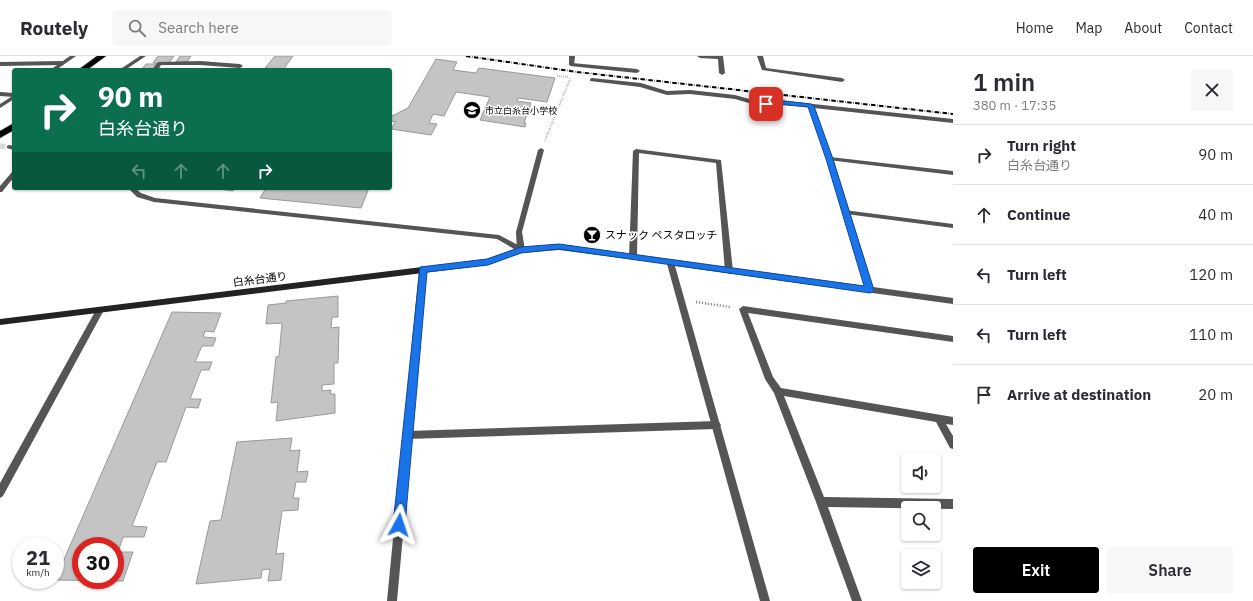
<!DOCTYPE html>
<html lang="en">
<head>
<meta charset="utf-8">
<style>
  :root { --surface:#fff; --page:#f7f7f7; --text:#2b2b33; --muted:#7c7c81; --line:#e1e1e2; --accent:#000 }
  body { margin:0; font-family:"IBM Plex Sans","Noto Sans JP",sans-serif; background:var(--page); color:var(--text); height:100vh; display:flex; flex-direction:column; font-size:15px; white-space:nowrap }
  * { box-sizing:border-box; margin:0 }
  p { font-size:13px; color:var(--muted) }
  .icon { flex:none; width:22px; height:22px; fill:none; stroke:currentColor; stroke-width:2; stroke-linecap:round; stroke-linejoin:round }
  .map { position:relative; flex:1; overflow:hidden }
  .sheet { display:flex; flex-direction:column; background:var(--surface); width:300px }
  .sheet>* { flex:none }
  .hud { position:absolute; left:12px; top:12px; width:380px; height:122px; border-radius:4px; box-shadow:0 1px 3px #0004; background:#0b6e4f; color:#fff; overflow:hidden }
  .fabs { position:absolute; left:901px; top:397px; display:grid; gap:8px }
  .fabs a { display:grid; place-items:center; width:40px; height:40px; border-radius:4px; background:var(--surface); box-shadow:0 1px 3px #0004; font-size:20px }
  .speed { position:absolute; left:12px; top:481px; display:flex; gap:8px; font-size:20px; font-weight:700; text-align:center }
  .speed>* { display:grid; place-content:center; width:52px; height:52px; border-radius:50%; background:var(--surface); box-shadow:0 1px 3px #0004; line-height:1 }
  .speed small { font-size:10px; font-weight:400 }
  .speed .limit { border:6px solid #d22; background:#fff; color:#111 }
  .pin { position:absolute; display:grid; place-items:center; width:34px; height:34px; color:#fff; margin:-17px; border-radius:8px; box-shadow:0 2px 6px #0006 }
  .me { position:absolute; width:44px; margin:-22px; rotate:5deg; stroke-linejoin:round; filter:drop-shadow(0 0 3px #0008) }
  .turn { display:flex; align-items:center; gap:14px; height:84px; padding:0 20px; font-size:18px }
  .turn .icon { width:52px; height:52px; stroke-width:2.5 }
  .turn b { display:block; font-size:28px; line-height:34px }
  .lanes { display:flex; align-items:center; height:38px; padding:0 20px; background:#0003; justify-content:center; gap:20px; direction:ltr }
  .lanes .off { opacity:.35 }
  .round { display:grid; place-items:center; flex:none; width:42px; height:42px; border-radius:4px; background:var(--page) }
  .headline { display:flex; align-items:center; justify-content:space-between; height:68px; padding:0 20px }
  h1 { font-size:24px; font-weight:600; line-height:30px }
  .primary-button { display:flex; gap:8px; margin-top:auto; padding:8px 20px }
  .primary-button a { flex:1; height:46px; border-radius:4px; background:var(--accent); color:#fff; font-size:16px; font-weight:600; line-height:46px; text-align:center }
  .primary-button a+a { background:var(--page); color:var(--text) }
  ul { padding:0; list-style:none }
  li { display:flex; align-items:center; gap:12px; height:60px; padding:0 20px; border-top:1px solid var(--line) }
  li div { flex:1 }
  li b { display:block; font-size:15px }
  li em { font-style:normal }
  header { display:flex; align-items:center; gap:24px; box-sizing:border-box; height:56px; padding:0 20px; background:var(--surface); border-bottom:1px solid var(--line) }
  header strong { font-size:19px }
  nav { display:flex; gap:22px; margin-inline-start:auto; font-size:14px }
  .search { width:280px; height:36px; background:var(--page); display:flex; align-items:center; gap:10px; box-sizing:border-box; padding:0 14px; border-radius:4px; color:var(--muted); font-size:15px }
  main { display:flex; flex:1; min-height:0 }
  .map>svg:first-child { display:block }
  .building { fill:#c4c4c4; stroke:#999; fill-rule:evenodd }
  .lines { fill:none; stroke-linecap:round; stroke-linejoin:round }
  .street-tunnel { stroke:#d9d9d9; stroke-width:5.5; stroke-dasharray:5.5 3; stroke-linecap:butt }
  .highway-casing { stroke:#dbdbdb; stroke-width:2 }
  .path-far1 { stroke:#777; stroke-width:2; stroke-dasharray:0.5 1.5; stroke-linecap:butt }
  .path { stroke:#777; stroke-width:2.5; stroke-dasharray:1 2; stroke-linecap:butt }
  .lane { fill:#555; fill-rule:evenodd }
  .street { fill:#555; fill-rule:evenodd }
  .secondary { fill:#222; fill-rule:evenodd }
  .highway { fill:#000; fill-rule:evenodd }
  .rail { stroke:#000; stroke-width:2; stroke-dasharray:4.5 1.5 0.5 1.5; stroke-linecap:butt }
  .route { fill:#1a73e8; stroke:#114b97 }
  .labels { text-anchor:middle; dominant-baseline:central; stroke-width:3; stroke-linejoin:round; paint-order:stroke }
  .far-poi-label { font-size:9px; fill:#000; stroke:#fff; text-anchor:start }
  .poi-label { font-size:11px; fill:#000; stroke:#fff; text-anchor:start }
  .street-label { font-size:11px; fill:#000; stroke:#fff }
</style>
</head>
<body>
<header>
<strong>Routely</strong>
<div class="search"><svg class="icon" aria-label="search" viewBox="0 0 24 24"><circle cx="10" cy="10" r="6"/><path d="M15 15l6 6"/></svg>Search here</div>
<nav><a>Home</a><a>Map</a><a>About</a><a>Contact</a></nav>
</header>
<main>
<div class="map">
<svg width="953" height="545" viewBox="0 0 953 545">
  <rect width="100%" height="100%" fill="#fff"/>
  <g class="building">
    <path d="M158,0H174L169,7H153Z"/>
    <path d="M180,0H191L187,6H176Z"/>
    <path d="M275,0H293L283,14L265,12Z"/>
    <path d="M436,3L457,6L453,14L476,17L479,12L555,22L547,46L518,42L517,45L531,47L524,67H526L525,71L480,64L490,41L456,36L444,60L433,58L429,67L437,68L431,79L391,73L396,65L390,66V61L408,52Z"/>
    <path d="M146,8H157L152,14H141Z"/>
    <path d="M212,132H235L233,135Z"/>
    <path d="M266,132H369L361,152L260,142Z"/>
    <path d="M338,240V261H332L331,272L339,271L338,307H334V328L322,329V335L331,334L330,338H335V357L276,365L278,346L271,347L276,301L279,300L282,267L266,268L268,249L286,247V245Z"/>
    <path d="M172,256L221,257L214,276L205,275L203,281L216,282L213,290H202L195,306H212L209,314H201L190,343H201L198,352L186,351L166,406H157L132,470L147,471L144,481H123L118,496H133L123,525L55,524ZM81,490H115V524H81Z"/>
    <path d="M292,382L290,395L300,394L297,416L308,415L306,426H296L293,442H299L298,454L282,455L276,498L284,497L281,524L268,525L270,513L262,514L261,522L196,528L210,465L221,464L237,386Z"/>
  </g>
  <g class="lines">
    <path class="street-tunnel" d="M0,90L9,91"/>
    <defs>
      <g id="highway">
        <path d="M97,0H106L87,14H78Z"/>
        <path d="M14,67V74L0,82V75Z"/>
      </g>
    </defs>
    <use href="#highway" class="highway-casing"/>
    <g class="path-far1">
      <path d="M557,20L568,21"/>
      <path d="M545,84L571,21"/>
    </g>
    <path class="path" d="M696,246L730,251"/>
    <g class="lane">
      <path d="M140,0H146L125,14H119Z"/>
      <path d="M697,0H723L725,17L722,19L719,17L718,3L700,2Z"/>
      <path d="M757,0H763L766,12L842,22L845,24L842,26L762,14Z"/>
      <path d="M200,5L240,8L243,10L240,12L200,9H161L158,14H152L157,7L159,6Z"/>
      <path d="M0,6L62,5L65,7L62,9L0,10Z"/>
      <path d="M572,7L637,13L640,15L637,17L570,10V8Z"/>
      <path d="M0,36L14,37V41L0,40Z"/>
      <path d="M541,92L544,94L522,176L525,194L521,197L517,194L516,176L538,94Z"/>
      <path d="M636,93L721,104L733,215L732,217L729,218L725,215L716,107L639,97L637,200L633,203L630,202L629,200L633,95Z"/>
      <path d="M830,101L953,115V119L828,104V102Z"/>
      <path d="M14,115V121L2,136H0V130L12,116Z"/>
      <path d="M844,154L953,168V172L846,158L843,156Z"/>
      <path d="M716,365L719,366L721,369L719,372L716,373L407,383L404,382L402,379L404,376L407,375Z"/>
    </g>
    <g class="street">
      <path d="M70,0H76L56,14H50Z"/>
      <path d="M569,0H575L574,10L569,9Z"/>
      <path d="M592,22L641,27L667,35L690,34L735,39L753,44L766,46L776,44L953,63V67L814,52L833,103L873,231L953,242V248L675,210L770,545H760L667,208L559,194L521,197L497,183L154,146L137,141L128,132H135L141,137L155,142L499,179L522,191L559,188L865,230L827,103L809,51L776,48L766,50L752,48L735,43L690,38L667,39L640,31L590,25V23Z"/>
      <path d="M14,39V43L0,52V48Z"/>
      <path d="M9,89L14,90V94L7,92V90Z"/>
      <path d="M423,211L427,214L397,545H387L419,214Z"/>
      <path d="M743,250L953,280V286L748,257L773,321L781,332L953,361V369L946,368L953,380V393L950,392L936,366L784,340L824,441L953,443V453L828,451L862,545H852L816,446L774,337L765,323L739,253Z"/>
      <path d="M100,251L104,254L3,440L0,442V427L97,252Z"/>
    </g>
    <path class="secondary" d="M521,191L525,194L524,196L488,209L0,269V263L487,203Z"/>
    <use href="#highway" class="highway"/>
    <path class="rail" d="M466,0L577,16L953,58"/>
  </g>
  <path class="route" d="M776,44L811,48L814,50L833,103L874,234L873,236L870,237L559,193L521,197L488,209L427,216L405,469L403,473L399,475L395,473L393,469L420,211L487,203L521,191L559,188L864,230L826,103L808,51L776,48L766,50L763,48Z"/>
  <defs>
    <symbol id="school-disc" viewBox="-11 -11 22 22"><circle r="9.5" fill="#000" stroke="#fff"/><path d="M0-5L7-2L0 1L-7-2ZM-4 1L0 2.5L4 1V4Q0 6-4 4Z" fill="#fff"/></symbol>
    <symbol id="bar-disc" viewBox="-11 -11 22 22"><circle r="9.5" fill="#000" stroke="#fff"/><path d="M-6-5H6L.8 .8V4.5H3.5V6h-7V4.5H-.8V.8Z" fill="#fff"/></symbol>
  </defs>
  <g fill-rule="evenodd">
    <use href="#school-disc" x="462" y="44" width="20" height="20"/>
    <use href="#bar-disc" x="582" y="169" width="20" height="20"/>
  </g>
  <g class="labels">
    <g class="far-poi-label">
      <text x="485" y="54">市立白糸台小学校</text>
    </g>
    <g class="poi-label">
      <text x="605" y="179">スナック ペスタロッチ</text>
    </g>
    <g class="street-label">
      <text transform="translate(260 223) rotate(-7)">白糸台通り</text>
    </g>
  </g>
</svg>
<div class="fabs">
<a><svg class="icon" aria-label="sound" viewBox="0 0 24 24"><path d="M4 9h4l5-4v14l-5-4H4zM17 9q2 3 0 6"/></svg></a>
<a><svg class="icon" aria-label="search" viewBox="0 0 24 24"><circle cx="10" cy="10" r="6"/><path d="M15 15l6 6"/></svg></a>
<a><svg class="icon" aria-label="layers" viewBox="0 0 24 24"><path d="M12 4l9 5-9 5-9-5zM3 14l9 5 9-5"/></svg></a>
</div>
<div class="speed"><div>21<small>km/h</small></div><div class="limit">30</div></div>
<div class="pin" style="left:766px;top:48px;background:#d93025"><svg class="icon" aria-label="arrive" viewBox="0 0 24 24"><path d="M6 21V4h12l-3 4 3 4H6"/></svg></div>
<svg class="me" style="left:399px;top:469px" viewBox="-20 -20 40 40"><path d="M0-17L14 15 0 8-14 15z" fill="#1a73e8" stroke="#fff" stroke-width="4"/></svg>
<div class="hud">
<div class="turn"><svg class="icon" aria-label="right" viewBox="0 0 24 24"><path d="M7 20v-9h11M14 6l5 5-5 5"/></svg><div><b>90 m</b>白糸台通り</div></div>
<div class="lanes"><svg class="icon off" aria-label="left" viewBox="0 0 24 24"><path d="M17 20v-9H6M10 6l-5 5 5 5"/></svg><svg class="icon off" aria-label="ahead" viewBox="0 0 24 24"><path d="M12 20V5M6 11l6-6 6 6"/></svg><svg class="icon off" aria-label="ahead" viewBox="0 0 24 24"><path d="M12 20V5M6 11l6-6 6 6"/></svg><svg class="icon" aria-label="right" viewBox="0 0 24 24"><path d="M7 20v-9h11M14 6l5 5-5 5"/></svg></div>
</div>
</div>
<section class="sheet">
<div class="headline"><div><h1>1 min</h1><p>380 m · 17:35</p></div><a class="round"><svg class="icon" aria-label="close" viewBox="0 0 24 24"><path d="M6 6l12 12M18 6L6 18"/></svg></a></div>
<ul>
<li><svg class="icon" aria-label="right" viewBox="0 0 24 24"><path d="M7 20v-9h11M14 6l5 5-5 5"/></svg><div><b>Turn right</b><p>白糸台通り</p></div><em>90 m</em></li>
<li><svg class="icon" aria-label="ahead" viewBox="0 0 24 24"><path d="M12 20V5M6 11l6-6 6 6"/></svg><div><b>Continue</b></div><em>40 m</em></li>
<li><svg class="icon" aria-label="left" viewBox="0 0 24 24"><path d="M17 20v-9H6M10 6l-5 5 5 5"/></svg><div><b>Turn left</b></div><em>120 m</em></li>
<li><svg class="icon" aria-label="left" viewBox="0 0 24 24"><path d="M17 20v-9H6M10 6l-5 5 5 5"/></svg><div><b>Turn left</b></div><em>110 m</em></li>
<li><svg class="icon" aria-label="arrive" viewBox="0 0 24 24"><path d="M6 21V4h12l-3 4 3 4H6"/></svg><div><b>Arrive at destination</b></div><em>20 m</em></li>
</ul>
<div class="primary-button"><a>Exit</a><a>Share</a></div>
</section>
</main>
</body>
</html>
